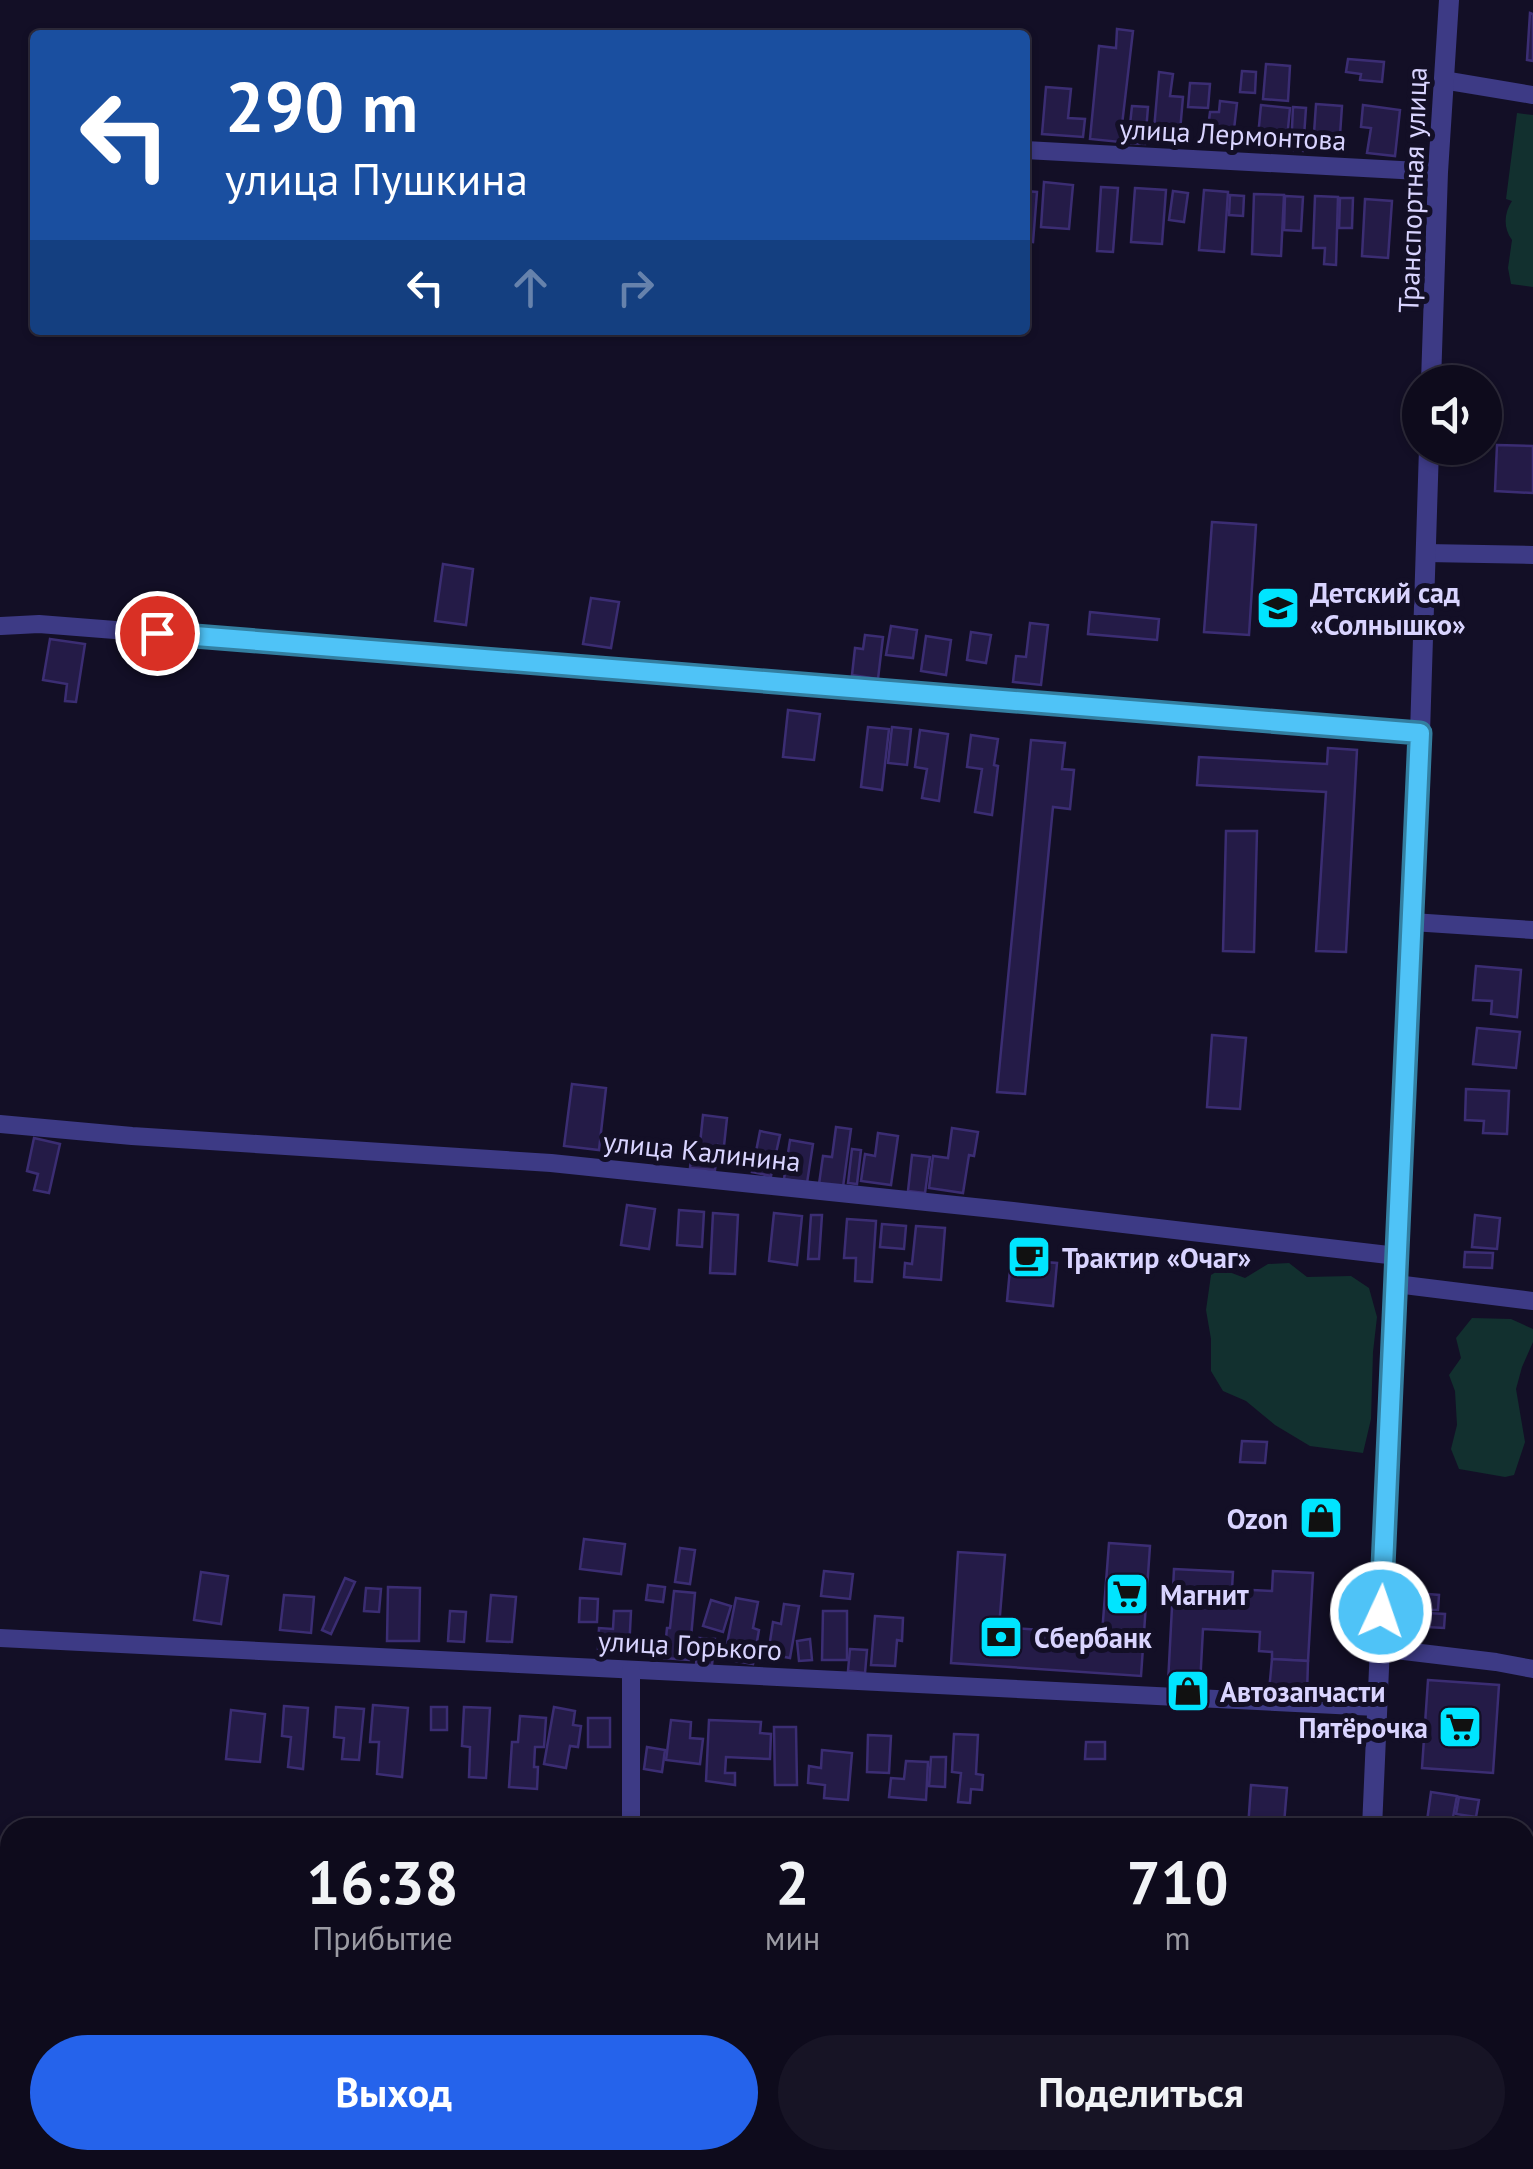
<!DOCTYPE html>
<html lang="ru">
<head>
<meta charset="utf-8">
<style>
  :root { --surface:#0e0b1c; --page:#171425; --text:#f1f3f6; --muted:#9b9ba3; --line:#2e2b3b; --accent:#2563eb }
  body { margin:0; font-family:"PT Sans",sans-serif; background:var(--page); color:var(--text); height:100vh; display:flex; flex-direction:column; font-size:38px; white-space:nowrap }
  * { box-sizing:border-box; margin:0 }
  p { font-size:32px; color:var(--muted) }
  .icon { flex:none; width:55px; height:55px; fill:none; stroke:currentColor; stroke-width:2; stroke-linecap:round; stroke-linejoin:round }
  .map { position:relative; flex:1; overflow:hidden }
  .drawer { position:absolute; left:0px; top:1818px; width:1535px; height:352px; display:flex; flex-direction:column; background:var(--surface); border-radius:30px 30px 0 0; box-shadow:0 2px 8px #0004,0 0 0 2px var(--line) }
  .drawer>* { flex:none }
  .guide { position:absolute; left:30px; top:30px; width:1000px; height:305px; border-radius:10px; box-shadow:0 2px 8px #0004,0 0 0 2px var(--line); background:#1a4fa0; color:#fff; overflow:hidden }
  .controls { position:absolute; left:1402px; top:365px; display:grid; gap:20px }
  .controls a { display:grid; place-items:center; width:100px; height:100px; border-radius:50%; background:var(--surface); box-shadow:0 2px 8px #0004,0 0 0 2px var(--line); font-size:50px }
  .pin { position:absolute; display:grid; place-items:center; width:85px; height:85px; color:#fff; margin:-42px; border:5px solid #fff; border-radius:50%; box-shadow:0 2px 10px #0007 }
  .me { position:absolute; width:110px; margin:-55px; rotate:3deg; stroke-linejoin:round; filter:drop-shadow(0 0 8px #0008) }
  .turn { display:flex; align-items:center; gap:35px; height:210px; padding:0 30px; font-size:45px }
  .turn .icon { width:130px; height:130px; stroke-width:2.5 }
  .turn b { display:block; font-size:70px; line-height:85px }
  .lanes { display:flex; align-items:center; height:95px; padding:0 30px; background:#0003; justify-content:center; gap:50px; direction:ltr }
  .lanes .off { opacity:.35 }
  .eta { display:flex; justify-content:space-evenly; align-items:center; height:170px; text-align:center }
  .eta b { font-size:60px; font-weight:700; line-height:70px }
  .action { display:flex; gap:20px; margin-top:auto; padding:20px 30px }
  .action a { flex:1; height:115px; border-radius:60px; background:var(--accent); color:#fff; font-size:40px; font-weight:700; line-height:115px; text-align:center }
  .action a+a { background:var(--page); color:var(--text) }
  .map>svg:first-child { display:block }
  .green { fill:#12302f }
  .building { fill:#241b47; stroke:#3b2d73; stroke-width:2.5 }
  .lines { fill:none; stroke-linecap:round; stroke-linejoin:round }
  .minor { stroke:#3d3a85; stroke-width:18 }
  .tertiary { stroke:#3d3a85; stroke-width:20 }
  .route-casing { stroke:#337fa1; stroke-width:25 }
  .route { stroke:#4fc3f7; stroke-width:18 }
  .labels { text-anchor:middle; dominant-baseline:central; stroke-width:10; stroke-linejoin:round; paint-order:stroke }
  .street-label { font-size:28px; fill:#d9d4ff; stroke:#130f26 }
  .poi-label { font-size:28px; font-weight:bold; fill:#d9d4ff; stroke:#130f26; text-anchor:start }
</style>
</head>
<body>
<div class="map">
<svg width="1533" height="2169" viewBox="0 0 1533 2169">
  <rect width="100%" height="100%" fill="#130f26"/>
  <g class="green">
    <path d="M1517,113L1533,115V287L1511,284L1508,268L1512,240C1503,228 1504,213 1512,201L1506,199Z"/>
    <path d="M1289,1263L1307,1277L1351,1276L1369,1288L1377,1317L1373,1352L1371,1419L1363,1453L1310,1446L1275,1425L1246,1401L1223,1391L1211,1371V1339L1206,1310L1211,1275L1221,1269L1245,1278L1268,1264Z"/>
    <path d="M1472,1318L1511,1319L1533,1329V1342L1522,1367L1516,1389L1525,1442L1514,1475L1505,1477L1459,1469L1451,1449L1457,1425L1455,1391L1449,1375L1461,1358L1456,1338Z"/>
  </g>
  <g class="building">
    <path d="M1530,13L1533,14V61L1527,60Z"/>
    <path d="M1117,29L1133,31L1120,142L1090,139L1099,46L1116,48Z"/>
    <path d="M1348,59L1384,62L1382,82L1360,80L1361,74L1346,72Z"/>
    <path d="M1266,64L1290,66L1288,101L1263,99Z"/>
    <path d="M1242,71L1256,72L1255,93L1240,92Z"/>
    <path d="M1159,72L1173,74L1170,96L1183,97L1179,143L1153,141Z"/>
    <path d="M1190,83L1210,84L1208,108L1188,107Z"/>
    <path d="M1046,87L1071,89L1068,118L1085,119L1083,137L1042,134Z"/>
    <path d="M1220,101L1237,103L1232,147L1206,144L1210,112H1219Z"/>
    <path d="M1316,104L1342,106L1339,150L1313,148Z"/>
    <path d="M1261,105L1290,108L1286,149L1257,147Z"/>
    <path d="M1363,105L1400,110L1395,156L1367,153L1371,128L1361,127Z"/>
    <path d="M1132,106L1148,107L1145,144L1128,143Z"/>
    <path d="M1293,107L1306,108L1303,151L1291,150Z"/>
    <path d="M1044,182L1073,185L1069,229L1041,227Z"/>
    <path d="M1101,187L1118,188L1113,252L1097,251Z"/>
    <path d="M1135,188L1166,190L1162,244L1131,242Z"/>
    <path d="M1204,190L1228,192L1224,252L1199,250Z"/>
    <path d="M1025,191L1037,192L1033,242L1025,241Z"/>
    <path d="M1173,191L1188,193L1184,222L1169,220Z"/>
    <path d="M1254,194L1284,195L1281,256L1252,254Z"/>
    <path d="M1230,195L1244,196L1243,216L1229,215Z"/>
    <path d="M1285,196L1303,197L1301,231L1284,230Z"/>
    <path d="M1315,196L1338,197L1336,265L1324,264L1325,248H1313Z"/>
    <path d="M1340,198H1353L1352,228H1339Z"/>
    <path d="M1365,199L1392,201L1388,258L1362,256Z"/>
    <path d="M1497,445L1533,446V493L1495,491Z"/>
    <path d="M1212,522L1256,525L1249,635L1204,632Z"/>
    <path d="M443,564L473,569L466,625L435,621Z"/>
    <path d="M591,598L619,602L611,648L583,644Z"/>
    <path d="M1090,612L1159,619L1157,640L1088,634Z"/>
    <path d="M1030,623L1048,625L1041,685L1013,682L1016,656L1026,657Z"/>
    <path d="M891,626L917,630L913,658L886,655Z"/>
    <path d="M971,632L991,635L986,663L967,660Z"/>
    <path d="M865,635L883,637L878,679L852,675L855,648L863,649Z"/>
    <path d="M926,636L951,640L946,675L921,671Z"/>
    <path d="M50,639L85,644L76,702L65,701L67,684L43,680Z"/>
    <path d="M788,710L820,714L814,760L783,757Z"/>
    <path d="M868,727L889,729L882,790L861,787Z"/>
    <path d="M892,727L911,729L907,765L888,763Z"/>
    <path d="M920,730L948,734L939,801L922,798L927,769L915,767Z"/>
    <path d="M971,735L998,739L994,765L998,766L992,815L975,812L982,769L967,767Z"/>
    <path d="M1031,740L1065,743L1062,769L1074,770L1070,809L1053,807L1025,1094L997,1092Z"/>
    <path d="M1328,748L1357,750L1346,952L1316,951L1326,792L1197,785L1199,757L1327,764Z"/>
    <path d="M1226,831H1257L1254,952L1223,951Z"/>
    <path d="M1476,966L1521,970L1517,1017L1491,1014L1492,1001L1473,1000Z"/>
    <path d="M1477,1028L1520,1032L1516,1068L1473,1064Z"/>
    <path d="M1212,1035L1246,1038L1240,1109L1207,1107Z"/>
    <path d="M572,1084L606,1088L599,1150L564,1146Z"/>
    <path d="M1466,1089L1509,1091L1507,1134L1483,1133L1484,1121L1465,1120Z"/>
    <path d="M703,1115L727,1118L724,1146L718,1145L715,1170L690,1168L693,1144H700Z"/>
    <path d="M836,1127L851,1129L843,1187L819,1184L823,1156L832,1157Z"/>
    <path d="M952,1128L978,1132L974,1156L969,1155L963,1193L929,1188L933,1156L948,1158Z"/>
    <path d="M760,1131L780,1135L771,1176L752,1172Z"/>
    <path d="M878,1133L898,1136L891,1185L861,1181L865,1154L875,1156Z"/>
    <path d="M34,1138L60,1144L49,1193L34,1190L38,1174L27,1171Z"/>
    <path d="M790,1140L813,1144L807,1183L784,1179Z"/>
    <path d="M852,1149L861,1150L857,1184L848,1183Z"/>
    <path d="M912,1155L930,1157L925,1193L908,1191Z"/>
    <path d="M627,1205L655,1209L649,1249L621,1245Z"/>
    <path d="M679,1210L704,1212L702,1247L677,1245Z"/>
    <path d="M713,1213L738,1215L735,1274L710,1273Z"/>
    <path d="M774,1213L802,1216L797,1265L769,1261Z"/>
    <path d="M811,1215H822L819,1259H808Z"/>
    <path d="M1475,1215L1500,1218L1497,1249L1472,1247Z"/>
    <path d="M847,1219L876,1221L872,1282L855,1281L856,1258H844Z"/>
    <path d="M882,1224L906,1226L904,1249L880,1247Z"/>
    <path d="M916,1226L945,1228L941,1280L904,1277L905,1263L912,1264Z"/>
    <path d="M1012,1248L1047,1251L1045,1262L1057,1263L1053,1306L1007,1301Z"/>
    <path d="M1465,1252L1493,1253L1492,1268L1464,1267Z"/>
    <path d="M1242,1441L1267,1442L1265,1463L1240,1462Z"/>
    <path d="M1314,1514H1326L1324,1538H1312Z"/>
    <path d="M584,1539L625,1544L621,1574L580,1569Z"/>
    <path d="M1109,1543L1150,1546L1141,1676L951,1663L958,1552L1005,1555L999,1627L1102,1634Z"/>
    <path d="M680,1548L695,1550L690,1584L675,1582Z"/>
    <path d="M1174,1569L1233,1572L1232,1589L1272,1591L1273,1571L1313,1573L1308,1661L1272,1659V1652L1259,1651L1260,1632L1203,1629L1200,1685L1168,1683Z"/>
    <path d="M824,1571L853,1574L850,1599L821,1596Z"/>
    <path d="M201,1572L228,1576L221,1624L194,1620Z"/>
    <path d="M345,1578L355,1582L331,1634L322,1630Z"/>
    <path d="M648,1585L665,1587L663,1602L646,1600Z"/>
    <path d="M388,1587L420,1588L419,1641H387Z"/>
    <path d="M366,1588L381,1589L379,1612L364,1611Z"/>
    <path d="M674,1591L695,1593L689,1660L664,1658L667,1628H670Z"/>
    <path d="M1428,1594L1439,1595L1438,1610H1427Z"/>
    <path d="M284,1595L314,1597L311,1633L280,1630Z"/>
    <path d="M491,1595L516,1597L512,1642L487,1641Z"/>
    <path d="M580,1598L598,1599L597,1622H579Z"/>
    <path d="M736,1598L758,1602L753,1628L759,1630L753,1664L724,1659Z"/>
    <path d="M711,1600L731,1606L723,1632L703,1626Z"/>
    <path d="M784,1604L799,1606L790,1658L768,1654L773,1622L781,1624Z"/>
    <path d="M450,1611L466,1612L464,1642L448,1641Z"/>
    <path d="M614,1611H631L629,1650L598,1649L599,1628L613,1629Z"/>
    <path d="M823,1611H847V1660H822Z"/>
    <path d="M1428,1613L1445,1614L1444,1628L1427,1627Z"/>
    <path d="M875,1616L903,1618L902,1641L897,1640L895,1666L871,1665Z"/>
    <path d="M699,1638L715,1639L712,1665L696,1664Z"/>
    <path d="M810,1639L812,1660L799,1661L797,1641Z"/>
    <path d="M850,1649L867,1650L865,1673L848,1671Z"/>
    <path d="M1272,1659L1308,1661L1307,1694L1269,1691Z"/>
    <path d="M1428,1680L1499,1685L1493,1773L1422,1768Z"/>
    <path d="M373,1705L408,1708L402,1777L377,1774L379,1742H370Z"/>
    <path d="M284,1706L308,1708L303,1769L288,1767L291,1737L282,1736Z"/>
    <path d="M336,1707L364,1709L359,1760L342,1759L344,1738L334,1737Z"/>
    <rect x="431" y="1707" width="16" height="23"/>
    <path d="M464,1707L490,1708L486,1778L469,1777L470,1747L462,1746Z"/>
    <path d="M554,1707L575,1711L573,1725L581,1726L578,1747L570,1746L566,1768L544,1764Z"/>
    <path d="M231,1710L265,1714L260,1762L226,1759Z"/>
    <path d="M520,1716L546,1718L544,1747H535L534,1767H538L537,1789L509,1787L512,1742H518Z"/>
    <rect x="588" y="1718" width="22" height="29"/>
    <path d="M671,1720L691,1722L690,1738L703,1739L700,1764L666,1760Z"/>
    <path d="M709,1720L761,1722L760,1733L771,1734L770,1759L726,1757L725,1773H735V1785L706,1781Z"/>
    <path d="M774,1727H796L797,1785H775Z"/>
    <path d="M954,1734L978,1735L976,1774L983,1775L982,1790L971,1789L970,1803L958,1802L961,1773L952,1772Z"/>
    <path d="M868,1735L891,1736L889,1773L867,1772Z"/>
    <path d="M1086,1742H1105V1759H1085Z"/>
    <path d="M647,1747L665,1750L662,1772L644,1769Z"/>
    <path d="M822,1750L852,1753L848,1800L824,1798L825,1785L808,1783L809,1766L821,1768Z"/>
    <path d="M931,1757H946L945,1787L929,1786Z"/>
    <path d="M906,1761L928,1762L926,1800L889,1797L891,1778L904,1779Z"/>
    <path d="M1251,1785L1287,1788L1284,1824H1294V1828H1248Z"/>
    <path d="M1431,1792L1457,1796L1451,1828H1426Z"/>
    <path d="M1459,1797L1479,1800L1476,1817L1456,1814Z"/>
    <path d="M1530,1965L1533,1966V2006L1525,2005Z"/>
    <path d="M1526,2065H1533V2109L1525,2108Z"/>
    <rect x="686" y="2160" width="121" height="9"/>
    <path d="M1135,2160H1160L1159,2169H1134Z"/>
    <rect x="1257" y="2160" width="36" height="9"/>
  </g>
  <g class="lines">
    <g class="minor">
      <path d="M1443,80L1533,95"/>
      <path d="M1025,150L1438,172"/>
      <path d="M1426,553L1533,555"/>
      <path d="M1,626L39,624L1420,733"/>
      <path d="M1412,922L1533,930"/>
      <path d="M0,1124L132,1136L551,1163L1013,1211L1397,1256"/>
      <path d="M1396,1284L1533,1301"/>
      <path d="M0,1638L1376,1707"/>
      <path d="M1379,1648L1496,1662L1533,1669"/>
      <path d="M631,1828V1670"/>
      <path d="M1525,2022L1533,2024"/>
      <path d="M0,2023L10,2024"/>
      <path d="M629,2169V2160"/>
    </g>
    <g class="tertiary">
      <path d="M1431,382L1438,172L1449,0"/>
      <path d="M1372,1828L1420,733L1429,448"/>
      <path d="M1358,2169V2160"/>
    </g>
  </g>
  <g class="lines">
    <defs>
      <path id="route" d="M157,633L1420,733L1381,1612"/>
    </defs>
    <use href="#route" class="route-casing"/>
    <use href="#route" class="route"/>
  </g>
  <defs>
    <symbol id="school-square" viewBox="-11 -11 22 22"><rect x="-9" y="-9" width="18" height="18" rx="4" fill="#00e5ff" stroke="#130f26"/><path d="M0-5L7-2L0 1L-7-2ZM-4 1L0 2.5L4 1V4Q0 6-4 4Z" fill="#111"/></symbol>
    <symbol id="cafe-square" viewBox="-11 -11 22 22"><rect x="-9" y="-9" width="18" height="18" rx="4" fill="#00e5ff" stroke="#130f26"/><path d="M-5.5-4.5H6V0H3Q3 3.5 0 3.5H-2.5Q-5.5 3.5-5.5 0ZM3-3.2v2h1.7v-2ZM-6 4.5H4V6H-6Z" fill="#111"/></symbol>
    <symbol id="shop-square" viewBox="-11 -11 22 22"><rect x="-9" y="-9" width="18" height="18" rx="4" fill="#00e5ff" stroke="#130f26"/><path d="M-5-2.5h2.3a2.7 3.5 0 0 1 5.4 0H5L5.5 6h-11ZM-1.5-2.5h3a1.5 2.3 0 0 0-3 0Z" fill="#111"/></symbol>
    <symbol id="supermarket-square" viewBox="-11 -11 22 22"><rect x="-9" y="-9" width="18" height="18" rx="4" fill="#00e5ff" stroke="#130f26"/><path d="M-6-5.5h2.5l.6 2H6L4.5 2H-2.5L-4.4-4H-6ZM-1.5 3.2a1.3 1.3 0 1 0 .1 0ZM3 3.2a1.3 1.3 0 1 0 .1 0Z" fill="#111"/></symbol>
    <symbol id="bank-square" viewBox="-11 -11 22 22"><rect x="-9" y="-9" width="18" height="18" rx="4" fill="#00e5ff" stroke="#130f26"/><path d="M-6-4H6V4H-6ZM0-2.3a2.3 2.3 0 1 0 0 4.6a2.3 2.3 0 1 0 0-4.6Z" fill="#111"/></symbol>
  </defs>
  <g fill-rule="evenodd">
    <use href="#school-square" x="1253" y="583" width="50" height="50"/>
    <use href="#cafe-square" x="1004" y="1232" width="50" height="50"/>
    <use href="#shop-square" x="1296" y="1493" width="50" height="50"/>
    <use href="#supermarket-square" x="1102" y="1569" width="50" height="50"/>
    <use href="#bank-square" x="976" y="1612" width="50" height="50"/>
    <use href="#shop-square" x="1163" y="1666" width="50" height="50"/>
    <use href="#supermarket-square" x="1435" y="1702" width="50" height="50"/>
  </g>
  <g class="labels">
    <g class="street-label">
      <text transform="translate(1233 134) rotate(3)">улица Лермонтова</text>
      <text transform="translate(1412 190) rotate(-88)">Транспортная улица</text>
      <text transform="translate(702 1151) rotate(6)">улица Калинина</text>
      <text transform="translate(690 1645) rotate(3)">улица Горького</text>
    </g>
    <g class="poi-label">
      <text x="1310" y="592">Детский сад<tspan x="1310" dy="32">«Солнышко»</tspan></text>
      <text x="1062" y="1257">Трактир «Очаг»</text>
      <text x="1288" y="1518" text-anchor="end">Ozon</text>
      <text x="1160" y="1594">Магнит</text>
      <text x="1034" y="1637">Сбербанк</text>
      <text x="1220" y="1691">Автозапчасти</text>
      <text x="1428" y="1727" text-anchor="end">Пятёрочка</text>
    </g>
  </g>
</svg>
<div class="controls">
<a><svg class="icon" aria-label="sound" viewBox="0 0 24 24"><path d="M4 9h4l5-4v14l-5-4H4zM17 9q2 3 0 6"/></svg></a>
</div>
<div class="pin" style="left:157px;top:633px;background:#d93025"><svg class="icon" aria-label="arrive" viewBox="0 0 24 24"><path d="M6 21V4h12l-3 4 3 4H6"/></svg></div>
<svg class="me" style="left:1381px;top:1612px" viewBox="-20 -20 40 40"><circle r="17" fill="#4fc3f7" stroke="#fff" stroke-width="3"/><path d="M0-11L8 9 0 5-8 9z" fill="#fff"/></svg>
<div class="guide">
<div class="turn"><svg class="icon" aria-label="left" viewBox="0 0 24 24"><path d="M17 20v-9H6M10 6l-5 5 5 5"/></svg><div><b>290 m</b>улица Пушкина</div></div>
<div class="lanes"><svg class="icon" aria-label="left" viewBox="0 0 24 24"><path d="M17 20v-9H6M10 6l-5 5 5 5"/></svg><svg class="icon off" aria-label="ahead" viewBox="0 0 24 24"><path d="M12 20V5M6 11l6-6 6 6"/></svg><svg class="icon off" aria-label="right" viewBox="0 0 24 24"><path d="M7 20v-9h11M14 6l5 5-5 5"/></svg></div>
</div>
<section class="drawer">
<div class="eta">
<div><b>16:38</b><p>Прибытие</p></div>
<div><b>2</b><p>мин</p></div>
<div><b>710</b><p>m</p></div>
</div>
<div class="action"><a>Выход</a><a>Поделиться</a></div>
</section>
</div>
</body>
</html>
